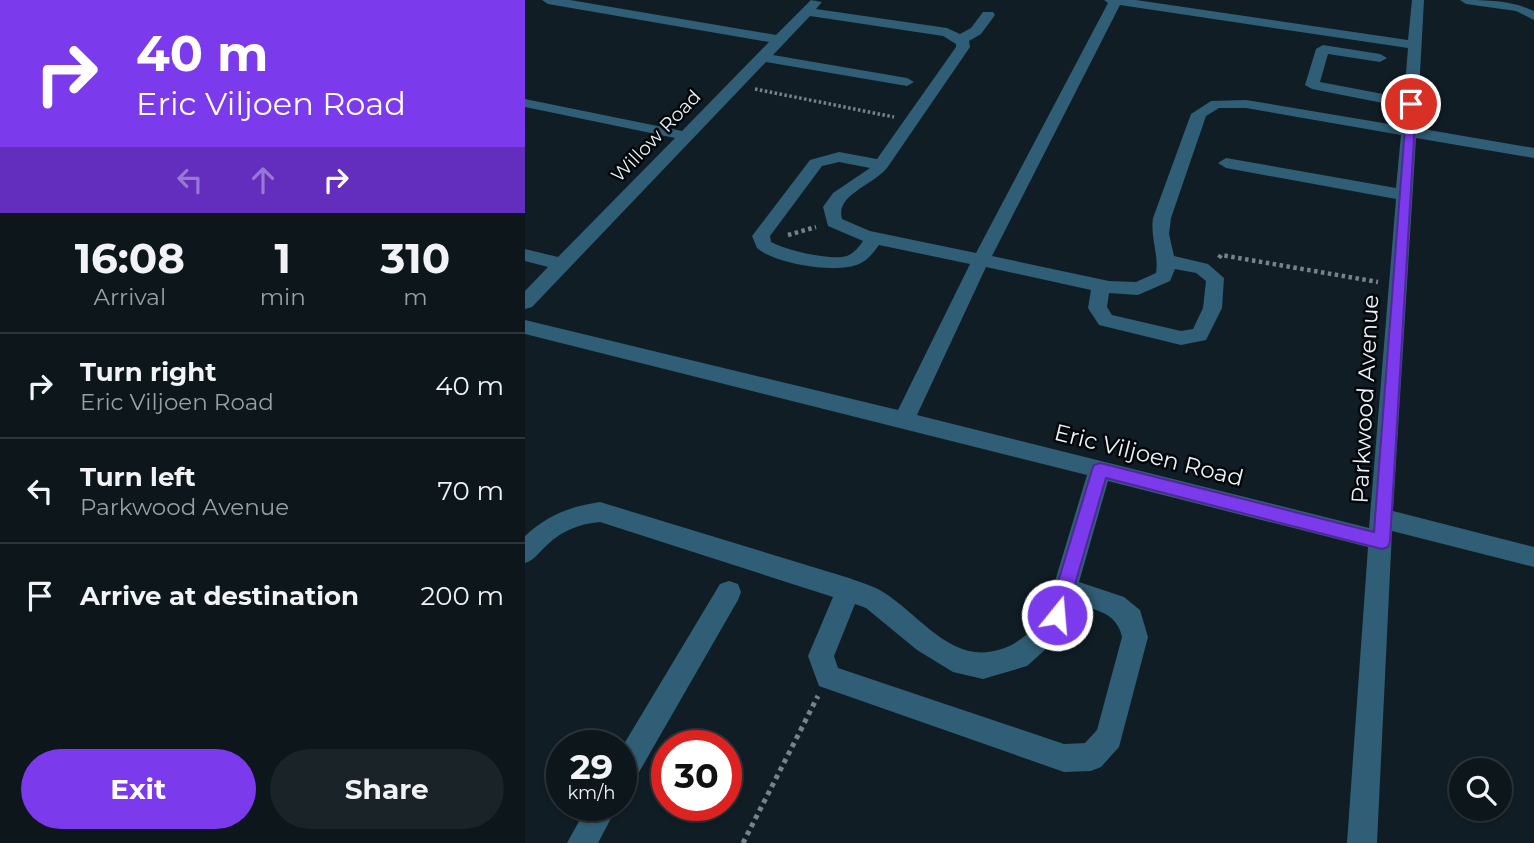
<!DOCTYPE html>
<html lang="en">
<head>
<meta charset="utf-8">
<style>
  :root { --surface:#0c161b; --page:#1a2328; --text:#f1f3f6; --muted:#9a9fa3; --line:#2c353a; --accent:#7c3aed }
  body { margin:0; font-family:Montserrat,sans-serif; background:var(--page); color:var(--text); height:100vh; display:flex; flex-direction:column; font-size:26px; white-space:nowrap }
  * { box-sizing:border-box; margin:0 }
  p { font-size:23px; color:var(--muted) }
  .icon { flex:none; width:38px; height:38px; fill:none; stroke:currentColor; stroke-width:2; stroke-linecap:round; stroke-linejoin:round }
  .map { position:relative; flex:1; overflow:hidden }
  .panel { display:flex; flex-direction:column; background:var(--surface); width:525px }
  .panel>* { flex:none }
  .hud { background:#7c3aed; color:#fff; overflow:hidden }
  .controls { position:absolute; left:924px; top:758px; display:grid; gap:14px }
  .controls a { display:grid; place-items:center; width:63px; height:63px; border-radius:50%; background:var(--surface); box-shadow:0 2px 5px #0004,0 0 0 2px var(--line); font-size:35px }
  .speed { position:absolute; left:21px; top:730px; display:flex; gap:14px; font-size:35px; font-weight:700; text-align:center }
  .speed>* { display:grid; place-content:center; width:91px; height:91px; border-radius:50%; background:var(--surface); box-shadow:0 2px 5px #0004,0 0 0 2px var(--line); line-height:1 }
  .speed small { font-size:18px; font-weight:400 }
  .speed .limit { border:10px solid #d22; background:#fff; color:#111 }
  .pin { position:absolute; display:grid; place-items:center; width:60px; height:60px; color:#fff; margin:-30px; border:4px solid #fff; border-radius:50%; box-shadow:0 2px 7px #0007 }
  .me { position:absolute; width:77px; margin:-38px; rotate:17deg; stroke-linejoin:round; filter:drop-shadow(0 0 5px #0008) }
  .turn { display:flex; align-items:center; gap:24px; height:147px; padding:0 21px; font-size:32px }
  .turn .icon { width:91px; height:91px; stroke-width:2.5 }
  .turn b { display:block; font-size:49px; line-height:60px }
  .lanes { display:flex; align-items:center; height:66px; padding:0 21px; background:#0003; justify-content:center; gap:35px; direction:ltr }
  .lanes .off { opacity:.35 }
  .eta { display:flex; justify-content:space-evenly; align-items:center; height:119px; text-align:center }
  .eta b { font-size:42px; font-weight:700; line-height:49px }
  .cta { display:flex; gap:14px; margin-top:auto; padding:14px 21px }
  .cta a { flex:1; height:80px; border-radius:42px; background:var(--accent); color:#fff; font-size:28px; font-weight:700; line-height:80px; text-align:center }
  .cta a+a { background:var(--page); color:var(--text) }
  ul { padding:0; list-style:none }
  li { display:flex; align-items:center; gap:21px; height:105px; padding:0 21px; border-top:2px solid var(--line) }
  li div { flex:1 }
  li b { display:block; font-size:26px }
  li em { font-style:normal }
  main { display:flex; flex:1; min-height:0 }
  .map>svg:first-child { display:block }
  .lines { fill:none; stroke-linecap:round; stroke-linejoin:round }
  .path-far2 { stroke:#788389; stroke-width:3.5; stroke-dasharray:2.5 2.5; stroke-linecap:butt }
  .path-far1 { stroke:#788389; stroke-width:4.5; stroke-dasharray:3.5 3.5; stroke-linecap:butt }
  .path { stroke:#788389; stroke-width:5; stroke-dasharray:4.5 4.5; stroke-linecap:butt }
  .minor { fill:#2f5e76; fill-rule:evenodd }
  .route { fill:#7c3aed; stroke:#51269a; stroke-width:2 }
  .labels { text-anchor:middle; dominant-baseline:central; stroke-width:5; stroke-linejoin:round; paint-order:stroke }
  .far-street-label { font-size:19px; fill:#e9f2f7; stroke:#030709 }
  .street-label { font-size:23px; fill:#e9f2f7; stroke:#030709 }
</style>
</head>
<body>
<main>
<section class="panel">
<div class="hud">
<div class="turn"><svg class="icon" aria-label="right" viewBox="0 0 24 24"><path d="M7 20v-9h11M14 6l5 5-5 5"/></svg><div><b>40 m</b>Eric Viljoen Road</div></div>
<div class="lanes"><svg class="icon off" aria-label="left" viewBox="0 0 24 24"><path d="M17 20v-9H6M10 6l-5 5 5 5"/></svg><svg class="icon off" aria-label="ahead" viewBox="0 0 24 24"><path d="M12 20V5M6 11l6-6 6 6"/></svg><svg class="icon" aria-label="right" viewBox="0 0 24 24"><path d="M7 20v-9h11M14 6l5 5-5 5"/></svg></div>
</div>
<div class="eta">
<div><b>16:08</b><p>Arrival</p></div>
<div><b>1</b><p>min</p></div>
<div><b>310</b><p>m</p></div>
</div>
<ul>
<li><svg class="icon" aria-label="right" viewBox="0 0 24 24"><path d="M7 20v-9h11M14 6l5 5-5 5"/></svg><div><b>Turn right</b><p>Eric Viljoen Road</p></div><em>40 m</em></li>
<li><svg class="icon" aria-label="left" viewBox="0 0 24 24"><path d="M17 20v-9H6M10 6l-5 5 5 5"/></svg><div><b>Turn left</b><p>Parkwood Avenue</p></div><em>70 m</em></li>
<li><svg class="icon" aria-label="arrive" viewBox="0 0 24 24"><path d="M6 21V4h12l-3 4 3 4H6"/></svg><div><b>Arrive at destination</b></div><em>200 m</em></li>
</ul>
<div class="cta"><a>Exit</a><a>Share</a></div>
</section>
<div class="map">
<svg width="1009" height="843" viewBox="0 0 1009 843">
  <rect width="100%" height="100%" fill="#101d24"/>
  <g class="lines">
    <path class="path-far2" d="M230,89L369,117"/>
    <g class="path-far1">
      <path d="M263,235L291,227"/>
      <path d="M694,258L696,255L853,282"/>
    </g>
    <path class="path" d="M218,843L293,696"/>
    <g class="minor">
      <path d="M17,0H45L251,35L286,0L297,2L291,9L422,28L435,34L446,28L458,12H468L470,15L456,34L444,41L445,47L362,168C347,186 310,195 317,219L345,231L451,253L583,3L579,0H611L883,40L887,0H899L892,128L1009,148V158L891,138L868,511L1009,547V567L867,531L852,843H822L843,547L583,481L554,582L599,597L615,610L623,637L594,747L576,767L566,771L539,772L294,686L283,656L308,597L75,522C54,524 38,530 22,545C14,552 10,560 0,563V536C21,516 46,506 75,502L324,578C334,582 349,586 358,592C394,614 426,664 473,650C493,645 510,629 521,611L562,475L0,334V320L373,410L445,264L354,245C349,252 343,260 334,264C312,274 250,264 232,248L227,236L285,160L314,152L352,159L431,47V44L418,36L285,16L248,55L382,78L389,82L382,86L241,62L7,307L0,309V291L23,267L0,261V249L33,257L150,138L0,107V99L157,131L244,42L23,4ZM595,5L883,48L879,98L795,82L803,54L855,62L862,58L855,54L798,45L791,49L780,85L787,89L878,107L876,126L721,100L686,101L666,114L628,218C625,237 634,254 631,273L611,282L584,281L467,256ZM694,108H721L876,135L871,188L701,158L693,163L701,168L871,199L844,528L392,415L461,267L566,290L563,308L574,325L656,345L681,340L697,308L699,278L683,264L649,256L644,234L646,218L681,116ZM314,162L345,168L308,193L298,207L303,226L338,241C334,247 329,253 322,256C305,261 261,250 246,242L245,236L297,166ZM650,269L671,273L681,281L678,308L668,329L656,331L587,315L582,307L584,293L613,295L645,281ZM548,603C570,610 592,612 597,637L572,730L560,743L539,744L313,668L309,656L330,604L341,608L392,650L428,672L458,679L502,666L531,640Z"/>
      <path d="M935,0C960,0 986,0 1009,11V20L991,11L941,4Z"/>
      <path d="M204,581L213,584L216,592L213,600L106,786L96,790V749L195,584Z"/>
      <path d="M63,805H93L73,843H42Z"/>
    </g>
  </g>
  <path class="route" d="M882,101L891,104L865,541L863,547L857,549L581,478L541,615L539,621L532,623L525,621L523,615L567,470L569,465L575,463L849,532Z"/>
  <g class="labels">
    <g class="far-street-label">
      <text transform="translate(131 136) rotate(-46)">Willow Road</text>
    </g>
    <g class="street-label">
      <text transform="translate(840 399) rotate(-87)">Parkwood Avenue</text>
      <text transform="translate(624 455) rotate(14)">Eric Viljoen Road</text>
    </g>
  </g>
</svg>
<div class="controls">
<a><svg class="icon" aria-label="search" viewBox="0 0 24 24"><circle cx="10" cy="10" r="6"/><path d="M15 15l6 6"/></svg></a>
</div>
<div class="speed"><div>29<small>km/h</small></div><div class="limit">30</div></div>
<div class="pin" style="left:886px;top:104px;background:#d93025"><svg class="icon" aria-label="arrive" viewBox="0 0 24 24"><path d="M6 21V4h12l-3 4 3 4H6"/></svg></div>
<svg class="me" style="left:532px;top:615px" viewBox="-20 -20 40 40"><circle r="17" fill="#7c3aed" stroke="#fff" stroke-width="3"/><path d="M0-11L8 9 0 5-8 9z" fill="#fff"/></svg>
</div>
</main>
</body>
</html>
